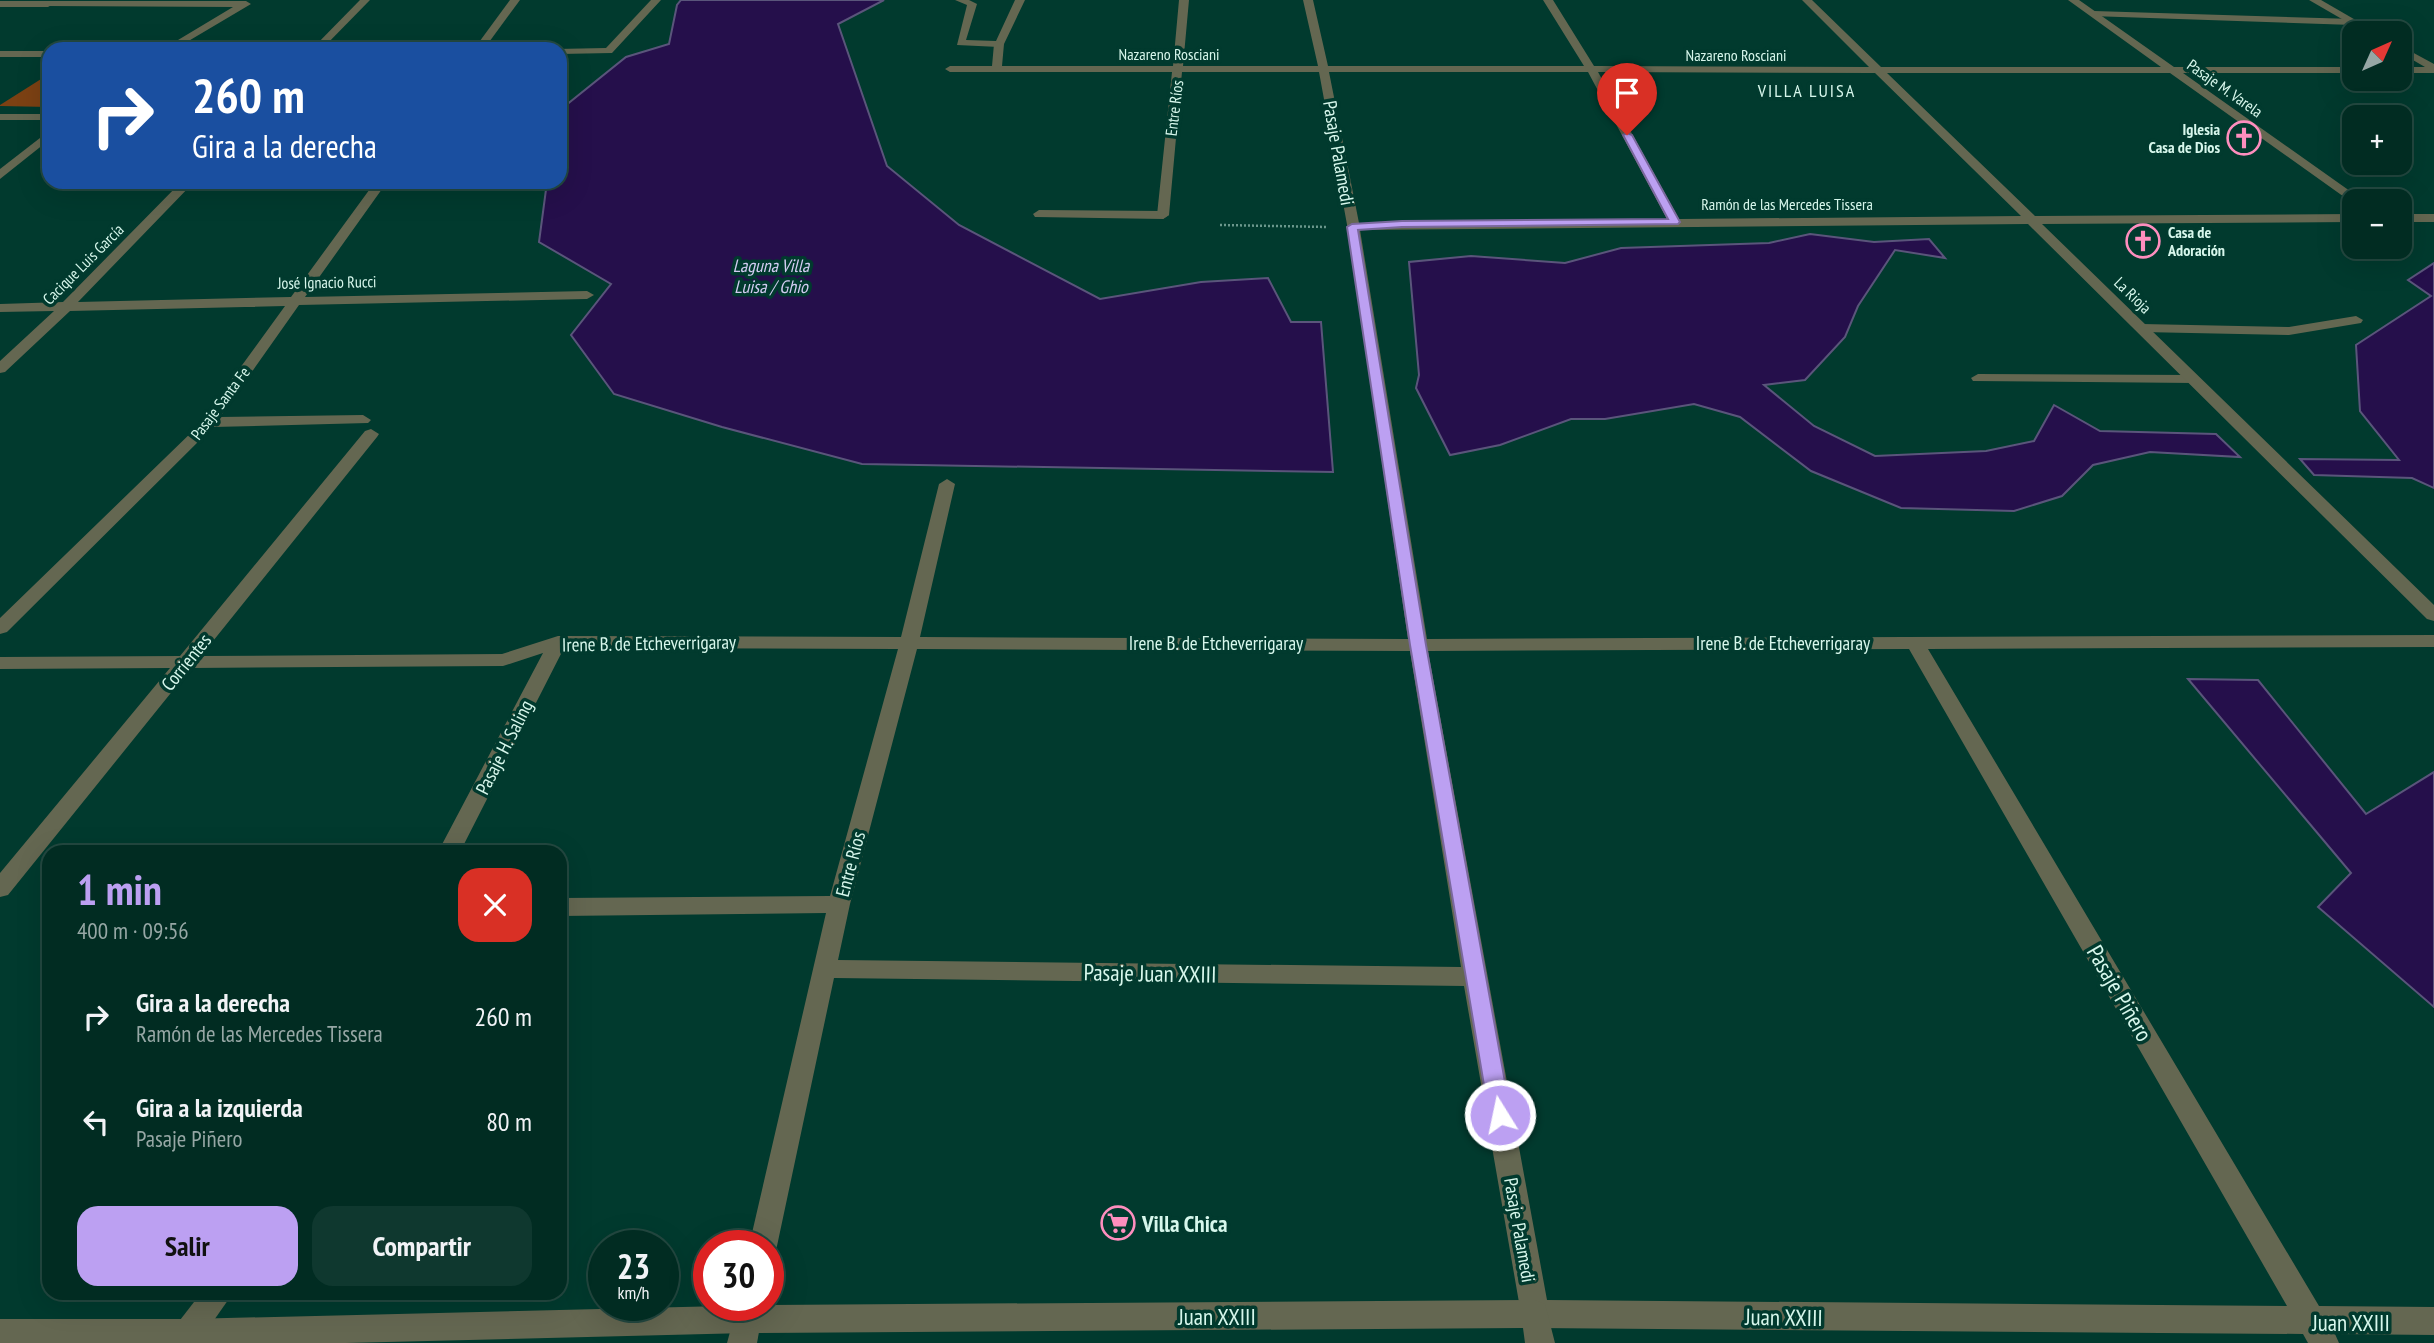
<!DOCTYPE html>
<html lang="es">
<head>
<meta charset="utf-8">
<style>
  :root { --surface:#012c22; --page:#0f382f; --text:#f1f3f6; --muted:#96a7a5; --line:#234840; --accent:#bca0f2 }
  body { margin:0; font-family:"PT Sans Narrow",sans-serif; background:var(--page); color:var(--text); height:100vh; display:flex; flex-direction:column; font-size:26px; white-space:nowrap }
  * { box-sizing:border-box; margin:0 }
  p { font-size:23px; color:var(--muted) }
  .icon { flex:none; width:38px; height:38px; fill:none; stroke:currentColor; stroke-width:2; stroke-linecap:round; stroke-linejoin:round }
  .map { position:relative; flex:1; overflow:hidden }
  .panel { position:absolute; left:42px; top:845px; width:525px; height:455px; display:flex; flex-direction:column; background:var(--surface); border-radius:21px; box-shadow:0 7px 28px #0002,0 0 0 2px var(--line) }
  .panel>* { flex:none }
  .guide { position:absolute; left:42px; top:42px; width:525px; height:147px; border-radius:21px; box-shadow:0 7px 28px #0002,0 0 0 2px var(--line); background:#1a4fa0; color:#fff; overflow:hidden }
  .needle { width:46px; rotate:45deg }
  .buttons { position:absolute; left:2342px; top:21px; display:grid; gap:14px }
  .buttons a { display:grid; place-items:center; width:70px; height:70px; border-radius:14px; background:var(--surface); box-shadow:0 7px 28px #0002,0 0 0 2px var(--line); font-size:35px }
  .speed { position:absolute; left:588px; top:1230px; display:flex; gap:14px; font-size:35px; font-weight:700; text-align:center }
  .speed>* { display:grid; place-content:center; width:91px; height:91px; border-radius:50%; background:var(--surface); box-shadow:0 7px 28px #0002,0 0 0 2px var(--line); line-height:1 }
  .speed small { font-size:18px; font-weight:400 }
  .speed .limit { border:10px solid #d22; background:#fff; color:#111 }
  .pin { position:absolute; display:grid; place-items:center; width:60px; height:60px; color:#fff; margin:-72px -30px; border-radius:50% 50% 50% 0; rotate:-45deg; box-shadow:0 0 7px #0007 }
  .pin .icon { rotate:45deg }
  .me { position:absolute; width:77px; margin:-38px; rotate:350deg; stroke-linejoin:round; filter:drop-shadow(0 0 5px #0008) }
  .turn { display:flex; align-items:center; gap:24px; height:147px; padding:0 35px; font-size:32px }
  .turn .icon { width:91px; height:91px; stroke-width:2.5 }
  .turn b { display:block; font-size:49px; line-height:60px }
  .round { display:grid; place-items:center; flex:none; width:74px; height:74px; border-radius:21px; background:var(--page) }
  .headline { display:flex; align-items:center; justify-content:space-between; height:119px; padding:0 35px }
  h1 { font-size:42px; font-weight:600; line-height:52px; color:var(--accent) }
  .button { display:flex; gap:14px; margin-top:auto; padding:14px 35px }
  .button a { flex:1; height:80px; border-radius:21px; background:var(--accent); color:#111; font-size:28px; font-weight:600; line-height:80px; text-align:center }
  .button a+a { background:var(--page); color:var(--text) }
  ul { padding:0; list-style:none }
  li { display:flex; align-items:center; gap:21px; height:105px; padding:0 35px }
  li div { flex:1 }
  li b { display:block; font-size:26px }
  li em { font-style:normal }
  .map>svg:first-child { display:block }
  .green { fill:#7c4113 }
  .water { fill:#250f4b; stroke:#5a557b; stroke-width:2 }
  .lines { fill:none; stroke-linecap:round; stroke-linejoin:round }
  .path { stroke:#6b978c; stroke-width:2.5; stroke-dasharray:2 2; stroke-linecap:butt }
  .service { fill:#646751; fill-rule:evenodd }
  .minor { fill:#646751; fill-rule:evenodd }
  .tertiary { fill:#646751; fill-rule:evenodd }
  .route { fill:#bca0f2; stroke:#7a689d; stroke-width:2 }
  .labels { text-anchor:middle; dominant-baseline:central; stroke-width:7; stroke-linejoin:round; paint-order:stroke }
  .far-street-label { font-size:16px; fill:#d7f7ec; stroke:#013a2e }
  .far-poi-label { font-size:16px; font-weight:bold; fill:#d7f7ec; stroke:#013a2e; text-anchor:end }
  .far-neighbourhood-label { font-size:18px; letter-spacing:2px; fill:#d7f7ec; stroke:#013a2e }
  .far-water-label { font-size:18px; font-style:italic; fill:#d3ccf2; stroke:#013a2e }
  .street-label { font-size:19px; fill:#d7f7ec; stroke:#013a2e }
  .near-street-label { font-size:23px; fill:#d7f7ec; stroke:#013a2e }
  .near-poi-label { font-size:23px; font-weight:bold; fill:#d7f7ec; stroke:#013a2e; text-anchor:start }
</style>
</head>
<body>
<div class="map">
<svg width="2434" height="1343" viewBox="0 0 2434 1343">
  <rect width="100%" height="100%" fill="#013a2e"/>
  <path class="green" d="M49,74V107L0,106V105Z"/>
  <g class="water">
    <path d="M681,0H884L838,24L887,166L959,225L1100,299L1201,282L1268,278L1291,322H1321L1333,472L862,464L722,427L614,394L571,335L611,284L539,242L547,182H560V110L626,57L669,44L677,5Z"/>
    <path d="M1810,234L1874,242L1929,239L1945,258L1895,250L1858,306L1845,337L1805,380L1764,385L1814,426L1875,456L1986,451L2034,441L2054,405L2100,431L2216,434L2240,457L2150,452L2093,465L2062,496L2014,511L1901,508L1811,471L1740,417L1694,404L1605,419H1571L1500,445L1450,455L1416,388L1419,375L1409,262L1471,256L1565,263L1621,248L1769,243Z"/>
    <path d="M2434,263V488L2412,478L2314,475L2300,459L2399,460L2360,411L2356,345L2431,296L2408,280Z"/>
    <path d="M2188,679L2258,680L2366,814L2434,772V1007L2318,907L2351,873Z"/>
  </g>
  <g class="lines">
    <path class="path" d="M1220,225L1328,227"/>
    <g class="service">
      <path d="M955,0H969L977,4L966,40L996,41L1015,0H1025L1004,44L999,47L957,45L967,5Z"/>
      <path d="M0,1H48L53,4L48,7H0Z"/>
      <path d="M2094,11L2353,19L2358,22L2353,25L2091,16L2089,14Z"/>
      <path d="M1039,210L1163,211L1169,215L1163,219L1035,217L1033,214Z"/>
      <path d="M2356,316L2363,320L2361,323L2289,335L2142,332L2135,328L2142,324L2289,327Z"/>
      <path d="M1978,374L2194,375L2201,379L2194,383L1973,381L1971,378Z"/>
    </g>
    <g class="minor">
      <path d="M360,0H370L322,49H312Z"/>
      <path d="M510,0H520L484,49H474Z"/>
      <path d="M651,0H661L612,53L560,54V49H556L606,48Z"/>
      <path d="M1179,0H1189L1183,66H1318L1303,0H1313L1328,66H1584L1543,0H1553L1594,66L1869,67L1802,0H1812L1881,67H2161L2068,0H2079L2174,67H2354V73H2183L2364,201H2354V204L2170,73H1887L2035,216L2354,214V222L2042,224L2434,605V621L2427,619L2028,224L1360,230L1427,639L2434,635V647L1928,649L2319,1306L2434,1307V1335L2335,1334L2339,1343H2308L2303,1334L1535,1328L1525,1324L1521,1314L1464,986L834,978L777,1246L773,1255L768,1257V1246H749L826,913L560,916V898L830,896L898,649L564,648L460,852H438L543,653L503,666L191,668L8,895L0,897V873L170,668L0,669V657L180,656L365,431L371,429L379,434L377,437L201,656L502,654L558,636L901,637L939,484L947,479L955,484L920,637L1408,639L1348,230L1319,72H1182L1169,215L1163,219L1157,215L1172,72H950L945,69L950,66H992L994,44L999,41L1004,44L1002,66H1173ZM1329,72H1588L1667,219L1359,223ZM1598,72L1875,73L2021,216L1679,219ZM917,649L1410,651L1461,967L838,960L850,904ZM1909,649L2287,1306L1547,1300L1428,651Z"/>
      <path d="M2309,0H2321L2378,33H2366Z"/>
      <path d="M48,1H246L251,4L175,49H163L233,7L45,6L43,4Z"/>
      <path d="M2399,45L2434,64V73H2399V67H2425L2399,52Z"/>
      <rect x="0" y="51" width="49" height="6"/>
      <rect x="0" y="114" width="49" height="6"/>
      <path d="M49,131V140L0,179V169Z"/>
      <path d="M181,182H194L78,302L291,297L375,182H387L305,297L587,291L594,295L587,299L299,305L220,417L363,415L371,420L368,423L213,427L7,632L0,634V618L197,427L285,306L70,311L5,372L0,373V361L54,311L0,312V304L63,302Z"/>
      <rect x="2399" y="214" width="35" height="8"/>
      <path d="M201,1293H233L198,1343H165L170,1333Z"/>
      <path d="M737,1306H761L763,1310L757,1343H727Z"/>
    </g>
    <path class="tertiary" d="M1535,1300L1545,1304L1555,1343H1525L1523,1328L747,1333L346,1343H0V1319H188L768,1305Z"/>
  </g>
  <path class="route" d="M1627,133L1632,135L1680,222L1678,224L1402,227L1358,230L1426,645L1511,1115L1508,1121L1500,1124L1493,1121L1489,1115L1410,645L1347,227L1352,224L1402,221L1668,219L1623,135Z"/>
  <defs>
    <symbol id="church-ring" viewBox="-11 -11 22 22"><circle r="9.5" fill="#013a2e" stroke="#fe8ebe" stroke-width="1.5"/><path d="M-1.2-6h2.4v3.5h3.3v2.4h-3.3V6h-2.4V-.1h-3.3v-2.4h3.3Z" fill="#fe8ebe"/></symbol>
    <symbol id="supermarket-ring" viewBox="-11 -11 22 22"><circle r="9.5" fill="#013a2e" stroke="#fe8ebe" stroke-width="1.5"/><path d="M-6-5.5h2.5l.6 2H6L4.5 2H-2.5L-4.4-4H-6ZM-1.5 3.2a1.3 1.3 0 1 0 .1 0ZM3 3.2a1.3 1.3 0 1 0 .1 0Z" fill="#fe8ebe"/></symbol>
  </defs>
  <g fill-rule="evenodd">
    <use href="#church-ring" x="2225" y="119" width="38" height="38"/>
    <use href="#church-ring" x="2124" y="222" width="38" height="38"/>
    <use href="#supermarket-ring" x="1099" y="1204" width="38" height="38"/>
  </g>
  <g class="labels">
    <g class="far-street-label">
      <text x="1169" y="54">Nazareno Rosciani</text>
      <text x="1736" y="55">Nazareno Rosciani</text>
      <text transform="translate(2225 88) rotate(35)">Pasaje M. Varela</text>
      <text transform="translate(1174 108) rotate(-83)">Entre Ríos</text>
      <text x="1787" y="204">Ramón de las Mercedes Tissera</text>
      <text transform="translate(83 264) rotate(-45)">Cacique Luis García</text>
      <text transform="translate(327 282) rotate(-1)">José Ignacio Rucci</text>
      <text transform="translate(2133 295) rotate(44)">La Rioja</text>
      <text transform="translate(220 403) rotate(-53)">Pasaje Santa Fe</text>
    </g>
    <g class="far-poi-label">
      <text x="2220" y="129">Iglesia<tspan x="2220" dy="18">Casa de Dios</tspan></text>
      <text x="2168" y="232" text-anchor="start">Casa de<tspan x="2168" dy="18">Adoración</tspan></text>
    </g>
    <g class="far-neighbourhood-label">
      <text x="1807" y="90">VILLA LUISA</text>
    </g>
    <g class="far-water-label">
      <text x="771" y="265">Laguna Villa<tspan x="771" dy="21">Luisa / Ghio</tspan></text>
    </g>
    <g class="street-label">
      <text transform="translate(1339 153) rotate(80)">Pasaje Palamedi</text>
      <text transform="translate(649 643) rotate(-1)">Irene B. de Etcheverrigaray</text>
      <text x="1216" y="643">Irene B. de Etcheverrigaray</text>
      <text x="1783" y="643">Irene B. de Etcheverrigaray</text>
      <text transform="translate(186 662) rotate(-51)">Corrientes</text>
      <text transform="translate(504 747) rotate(-63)">Pasaje H. Saling</text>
      <text transform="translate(850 864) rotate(-75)">Entre Ríos</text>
      <text transform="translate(1520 1230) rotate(80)">Pasaje Palamedi</text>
    </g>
    <g class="near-street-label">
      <text transform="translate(1150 973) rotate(1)">Pasaje Juan XXIII</text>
      <text transform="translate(2120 993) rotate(60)">Pasaje Piñero</text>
      <text x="1217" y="1316">Juan XXIII</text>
      <text transform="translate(1784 1317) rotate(1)">Juan XXIII</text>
      <text x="2351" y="1322">Juan XXIII</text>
    </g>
    <g class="near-poi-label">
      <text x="1142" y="1223">Villa Chica</text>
    </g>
  </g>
</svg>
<div class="buttons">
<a><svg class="needle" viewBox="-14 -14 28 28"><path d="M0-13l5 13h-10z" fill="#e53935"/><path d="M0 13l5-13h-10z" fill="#96a7a5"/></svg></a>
<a>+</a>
<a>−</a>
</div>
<div class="speed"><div>23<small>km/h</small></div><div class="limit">30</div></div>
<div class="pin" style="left:1627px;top:135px;background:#d93025"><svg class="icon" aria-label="arrive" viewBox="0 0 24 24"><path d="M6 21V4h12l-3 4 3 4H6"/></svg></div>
<svg class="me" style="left:1500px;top:1115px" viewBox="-20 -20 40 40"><circle r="17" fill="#bca0f2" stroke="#fff" stroke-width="3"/><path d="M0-11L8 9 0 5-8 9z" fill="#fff"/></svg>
<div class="guide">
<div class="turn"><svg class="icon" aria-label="right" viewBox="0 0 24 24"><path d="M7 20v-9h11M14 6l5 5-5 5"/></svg><div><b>260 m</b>Gira a la derecha</div></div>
</div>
<section class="panel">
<div class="headline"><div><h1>1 min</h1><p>400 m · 09:56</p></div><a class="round" style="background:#d93025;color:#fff"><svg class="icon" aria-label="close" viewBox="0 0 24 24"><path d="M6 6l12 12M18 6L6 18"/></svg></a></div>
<ul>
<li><svg class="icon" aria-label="right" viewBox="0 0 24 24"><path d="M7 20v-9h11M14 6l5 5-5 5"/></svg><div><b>Gira a la derecha</b><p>Ramón de las Mercedes Tissera</p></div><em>260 m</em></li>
<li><svg class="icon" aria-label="left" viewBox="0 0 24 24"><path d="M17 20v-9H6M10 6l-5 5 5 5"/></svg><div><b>Gira a la izquierda</b><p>Pasaje Piñero</p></div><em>80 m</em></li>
</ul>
<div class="button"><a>Salir</a><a>Compartir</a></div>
</section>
</div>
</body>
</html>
